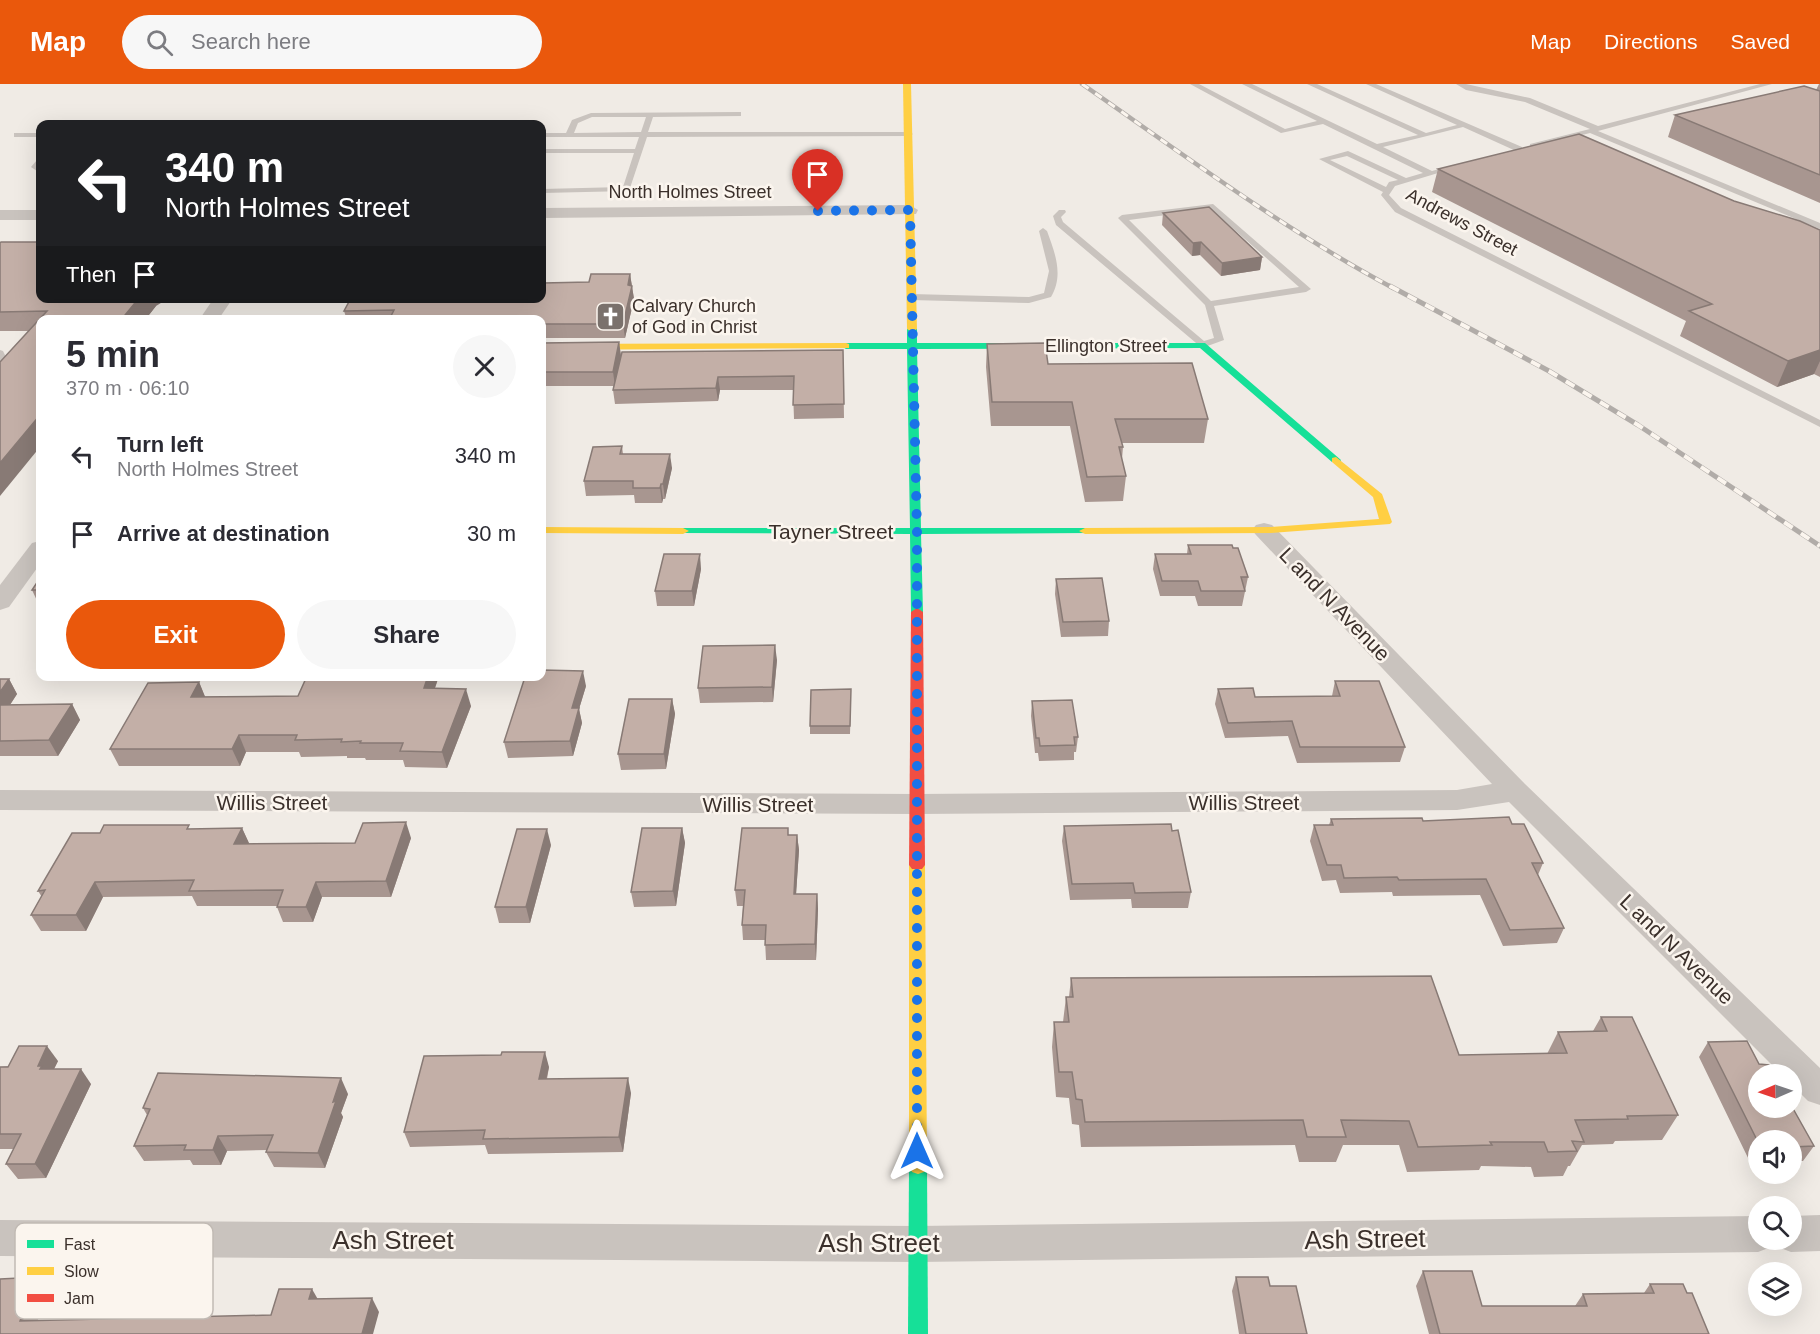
<!DOCTYPE html>
<html lang="en">
<head>
<meta charset="utf-8">
<style>
  :root { --surface:#fff; --page:#f7f7f7; --text:#2b2b33; --muted:#7c7c81; --accent:#ea580c }
  body { margin:0; font-family:Helvetica,sans-serif; background:var(--page); color:var(--text); height:100vh; display:flex; flex-direction:column; font-size:22px; white-space:nowrap }
  * { box-sizing:border-box; margin:0 }
  p { font-size:20px; color:var(--muted) }
  .icon { flex:none; width:33px; height:33px; fill:none; stroke:currentColor; stroke-width:2; stroke-linecap:round; stroke-linejoin:round }
  .map { position:relative; flex:1; overflow:hidden }
  .panel { position:absolute; left:36px; top:231px; width:510px; height:366px; display:flex; flex-direction:column; background:var(--surface); border-radius:12px; box-shadow:0 6px 24px #0002 }
  .panel>* { flex:none }
  .hud { position:absolute; left:36px; top:36px; width:510px; height:183px; border-radius:12px; box-shadow:0 6px 24px #0002; background:#202124; color:#fff; overflow:hidden }
  .needle { width:39px; rotate:268deg }
  .buttons { position:absolute; left:1748px; top:980px; display:grid; gap:12px }
  .buttons a { display:grid; place-items:center; width:54px; height:54px; border-radius:50%; background:var(--surface); box-shadow:0 6px 24px #0002; font-size:30px }
  .pin { position:absolute; display:grid; place-items:center; width:51px; height:51px; color:#fff; margin:-62px -26px; border-radius:50% 50% 50% 0; rotate:-45deg; box-shadow:0 0 6px #0007 }
  .pin .icon { rotate:45deg }
  .me { position:absolute; width:66px; margin:-33px; rotate:0deg; stroke-linejoin:round; filter:drop-shadow(0 0 4px #0008) }
  .turn { display:flex; align-items:center; gap:21px; height:126px; padding:0 30px; font-size:27px }
  .turn .icon { width:78px; height:78px; stroke-width:2.5 }
  .turn b { display:block; font-size:42px; line-height:51px }
  .then { display:flex; align-items:center; height:57px; padding:0 30px; background:#0003; gap:12px; font-size:22px }
  .round { display:grid; place-items:center; flex:none; width:63px; height:63px; border-radius:32px; background:var(--page) }
  .head { display:flex; align-items:center; justify-content:space-between; height:102px; padding:0 30px }
  h1 { font-size:36px; font-weight:700; line-height:45px }
  .action { display:flex; gap:12px; margin-top:auto; padding:12px 30px }
  .action a { flex:1; height:69px; border-radius:36px; background:var(--accent); color:#fff; font-size:24px; font-weight:700; line-height:69px; text-align:center }
  .action a+a { background:var(--page); color:var(--text) }
  ul { padding:0; list-style:none }
  li { display:flex; align-items:center; gap:18px; height:78px; padding:0 30px }
  li div { flex:1 }
  li b { display:block; font-size:22px }
  li em { font-style:normal }
  header { display:flex; align-items:center; gap:36px; box-sizing:border-box; height:84px; padding:0 30px; background:var(--accent); color:#fff }
  header strong { font-size:28px }
  nav { display:flex; gap:33px; margin-inline-start:auto; font-size:21px }
  .search { width:420px; height:54px; background:var(--page); display:flex; align-items:center; gap:15px; box-sizing:border-box; padding:0 21px; border-radius:33px; color:var(--muted); font-size:22px }
  .map>svg:first-child { display:block }
  .lines { fill:none; stroke-linecap:round; stroke-linejoin:round }
  .lane { fill:#c9c3be; fill-rule:evenodd }
  .street { fill:#c9c3be; fill-rule:evenodd }
  .fast { fill:#16e098; fill-rule:evenodd }
  .slow { fill:#ffcf43; fill-rule:evenodd }
  .jam { fill:#f24e42; fill-rule:evenodd }
  .rail-far1-casing { stroke:#b1aca8; stroke-width:4.5 }
  .rail-casing { stroke:#b1aca8; stroke-width:5 }
  .rail-far1 { stroke:#fbf5ee; stroke-width:3; stroke-dasharray:8; stroke-linecap:butt }
  .rail { stroke:#fbf5ee; stroke-width:4; stroke-dasharray:10; stroke-linecap:butt }
  .wall { fill:#a89690 }
  .shaded-wall { fill:#887a75 }
  .building { fill:#c3afa7; stroke:#887a75; stroke-width:1.5 }
  .route { stroke:#1a73e8; stroke-width:10; stroke-dasharray:0 18 }
  .labels { text-anchor:middle; dominant-baseline:central; stroke-width:5; stroke-linejoin:round; paint-order:stroke }
  .far-street-label { font-size:18px; fill:#3b302b; stroke:#fbf5ee }
  .far-poi-label { font-size:18px; fill:#3b302b; stroke:#fbf5ee; text-anchor:start }
  .street-label { font-size:21px; fill:#3b302b; stroke:#fbf5ee }
  .near-street-label { font-size:26px; fill:#3b302b; stroke:#fbf5ee }
  .key { fill:#fbf5ee; stroke:#c1bab4; stroke-width:1.5 }
  .key-label { font-size:16px; fill:#3b302b }
</style>
</head>
<body>
<header>
<strong>Map</strong>
<div class="search"><svg class="icon" aria-label="search" viewBox="0 0 24 24"><circle cx="10" cy="10" r="6"/><path d="M15 15l6 6"/></svg>Search here</div>
<nav><a>Map</a><a>Directions</a><a>Saved</a></nav>
</header>
<div class="map">
<svg width="1820" height="1250" viewBox="0 0 1820 1250">
  <rect width="100%" height="100%" fill="#f0ebe5"/>
  <g class="lines">
    <g class="lane">
      <path d="M1190,0H1199L1285,45L1317,37L1242,0H1252L1377,60L1418,51L1307,0H1317L1426,49L1457,41L1366,0H1376L1522,63V67H1516L1463,43L1383,63L1432,87L1454,81L1458,83L1395,102L1389,111L1401,124L1820,336V343L1395,128L1381,111L1383,108L1319,75L1348,67L1406,94L1423,89L1323,40L1281,49ZM1347,72L1398,96L1389,98L1386,103L1330,76Z"/>
      <path d="M1456,0H1466L1530,14L1598,42L1760,0H1772L1598,47L1820,139V145L1590,49L1530,64V60L1590,45L1525,18L1466,6Z"/>
      <path d="M738,28H741V32L653,33L648,48H909L913,50L909,52L647,53L629,107L542,109V105L623,103L634,69H542V65H635L639,53H542V49H566L572,36L591,29ZM592,33H646L641,48L574,49L578,39Z"/>
      <path d="M17,49H40V53H14V49Z"/>
      <path d="M37,76H40V89L31,83Z"/>
      <path d="M1213,120L1311,205L1306,208L1214,222L1224,256L1202,264L1056,141L1053,132L1059,126H1065L1066,128L1061,133L1063,138L1204,257L1214,254L1205,221L1118,134L1122,131ZM1211,125L1299,203L1211,217L1129,136Z"/>
      <path d="M1043,144L1047,147C1055,169 1064,191 1051,213L1029,219L911,216L906,213L911,210L1029,213L1044,209L1049,187L1039,147Z"/>
      <path d="M0,266L3,267L9,279L4,286L0,287Z"/>
    </g>
    <g class="street">
      <path d="M910,121L918,126L916,130L542,134V124Z"/>
      <rect x="0" y="126" width="40" height="10"/>
      <path d="M214,214H233L218,236H199Z"/>
      <path d="M1264,439L1272,441L1525,700L1820,984V1021L1808,1017L1791,1000V990H1781L1509,718L1457,726L917,730L0,726V706L917,710L1457,706L1492,700L1256,451L1252,446L1256,441Z"/>
      <path d="M40,457V480L9,523L0,526V501L32,459Z"/>
      <path d="M1820,1131V1167L1791,1168L1778,1163L1774,1155L1771,1163L1758,1168L917,1178L0,1172V1136L917,1142L1758,1132V1155H1791V1132Z"/>
    </g>
    <g class="fast">
      <path d="M912,242L917,245V259H1205L1341,376L1340,378H1332L1200,264L917,265L921,444H1085L1091,447L1089,449L921,450L923,528L917,532L911,528L910,450L679,449L677,447L679,445L683,444H910L907,265H846L841,262L846,259H907V245Z"/>
      <path d="M918,1074L924,1076L927,1082L928,1250H908L909,1082L912,1076Z"/>
    </g>
    <g class="slow">
      <path d="M903,0H911L917,245L912,248L907,245Z"/>
      <path d="M846,259L849,260V264L542,266V260Z"/>
      <path d="M1336,373L1382,410L1392,438L1390,440L1271,449L1085,450L1079,447L1085,444L1271,443L1379,435L1373,413L1332,378V374Z"/>
      <path d="M542,443L683,444L689,447L683,450L542,449Z"/>
      <path d="M917,775L922,777L925,781L927,1082L924,1088L918,1090L912,1088L909,1082V781L912,777Z"/>
    </g>
    <path class="jam" d="M917,524L923,528L925,781L922,785H912L909,781L911,528Z"/>
    <defs>
      <path id="rail-far1" d="M1082,0C1184,71 1283,145 1393,204"/>
      <path id="rail" d="M1390,202L1549,287L1638,341L1820,462"/>
    </defs>
    <use href="#rail-far1" class="rail-far1-casing"/>
    <use href="#rail" class="rail-casing"/>
    <use href="#rail-far1" class="rail-far1"/>
    <use href="#rail" class="rail"/>
  </g>
  <g class="wall">
    <path d="M1819,0H1820V119L1668,53L1675,31L1816,6Z"/>
    <path d="M1438,85L1734,117L1820,146V293L1814,290L1777,303L1680,252L1686,237L1432,108Z"/>
    <path d="M1163,129L1262,173L1260,186L1221,192L1200,171L1192,172L1162,141Z"/>
    <path d="M0,159L156,222L145,236H40L29,247H0Z"/>
    <path d="M630,190L634,215L625,254H542V236H347L344,227L542,214L589,198Z"/>
    <path d="M619,258L621,272L843,266L844,334L794,335L793,306H720L718,317L615,320L613,306L614,302H542V259Z"/>
    <path d="M987,260L1208,335L1204,359H1122L1123,363L1122,375L1126,392L1123,417L1085,418L1070,342H991L986,283Z"/>
    <path d="M622,362L623,370L672,384L665,415H663L662,419H635L634,411L586,412L584,397Z"/>
    <path d="M1188,461L1233,464L1248,493L1242,522H1198L1195,512H1160L1153,485L1155,470H1187Z"/>
    <path d="M701,485L694,522H657L655,507Z"/>
    <path d="M40,494V523L32,506Z"/>
    <path d="M1056,495L1109,537L1108,552L1061,553L1055,510Z"/>
    <path d="M777,576L773,618L700,619L698,604Z"/>
    <path d="M307,592H439L435,604L471,622L447,684L405,683L403,676H366L365,674H347V672L301,673L299,668H246L240,682H119L110,665L199,598L205,613L298,612Z"/>
    <path d="M0,595H9L17,610L10,621L72,620L80,636L58,672H0Z"/>
    <path d="M1335,597L1405,663L1400,678L1297,679L1288,652L1225,654L1215,620L1218,605L1255,613L1332,612Z"/>
    <path d="M586,602L579,625L582,639L573,672L508,674L504,658Z"/>
    <path d="M851,613L850,650H810V642Z"/>
    <path d="M672,615L675,630L666,685L621,686L618,670Z"/>
    <path d="M1032,617L1078,653L1076,668H1074V676L1039,677L1038,669H1035L1031,632Z"/>
    <path d="M1331,735L1423,737L1512,740L1543,779L1538,791L1564,844L1557,859L1503,862L1480,811L1393,812L1392,808L1340,809L1336,796L1322,797L1310,757L1314,741H1329Z"/>
    <path d="M1064,742L1172,747L1191,808L1188,824H1132L1131,815L1070,816L1062,757Z"/>
    <path d="M242,744L249,760L355,759L411,754L391,813H322L313,838H283L277,823V822H197L192,812L103,813L86,847H41L31,831L42,813L38,807L100,749Z"/>
    <path d="M682,744L685,759L676,822L634,823L631,808Z"/>
    <path d="M788,744V751H797L799,766L796,810H817L818,825L816,876H766L765,856H743L742,841L743,822H737L735,806Z"/>
    <path d="M551,761L530,839H499L495,823Z"/>
    <path d="M1071,894L1459,971L1547,970L1558,948L1593,947L1601,933L1678,1031L1662,1056L1615,1057L1613,1060L1582,1061L1570,1082H1568L1563,1092L1534,1093L1531,1083L1481,1082L1479,1086L1407,1088L1399,1061H1343L1336,1078H1299L1295,1061L1081,1063L1079,1041L1072,1040L1069,1014L1056,1013L1052,963L1054,938H1063L1066,913H1069Z"/>
    <path d="M1708,958L1759,980L1814,1062L1803,1077H1791V1056H1758V1078H1750L1699,973Z"/>
    <path d="M58,977L54,985L91,1000L46,1094L18,1095L6,1080L14,1065H0V983Z"/>
    <path d="M549,983L547,995L631,1009L623,1068L488,1070L485,1061L410,1063L404,1048Z"/>
    <path d="M348,1010L341,1029L343,1033L325,1084L274,1083L266,1068L267,1066L227,1067L221,1081H193L190,1076L144,1077L134,1062L147,1031L143,1024Z"/>
    <path d="M1423,1187L1482,1222H1575L1583,1210L1644,1209L1650,1200L1687,1209L1709,1250H1429L1416,1202Z"/>
    <path d="M1236,1193L1270,1202L1307,1250H1239L1232,1207Z"/>
  </g>
  <g class="shaded-wall">
    <path d="M1201,158L1200,171L1192,172L1193,159Z"/>
    <path d="M1262,173L1260,186L1221,192L1222,179Z"/>
    <path d="M630,190L634,215L625,254L623,240L628,201Z"/>
    <path d="M139,214H169L156,222L145,236H121Z"/>
    <path d="M619,258L621,272L615,302L613,288Z"/>
    <path d="M1820,266V277L1814,290L1777,303L1788,277Z"/>
    <path d="M718,293L720,306L718,317L716,304Z"/>
    <path d="M40,331V363L0,412V379Z"/>
    <path d="M670,370L672,384L665,415L663,400Z"/>
    <path d="M661,400L663,415L662,419L660,404Z"/>
    <path d="M700,470L701,485L694,522L692,507Z"/>
    <path d="M775,561L777,576L773,618L772,603Z"/>
    <path d="M583,587L586,602L579,625L582,639L573,672L570,657L572,624Z"/>
    <path d="M428,592H439L429,621L424,604Z"/>
    <path d="M9,595L17,610L0,636V608Z"/>
    <path d="M199,598L206,615L191,613Z"/>
    <path d="M466,605L471,622L447,684L442,668Z"/>
    <path d="M672,615L675,630L666,685L664,670Z"/>
    <path d="M72,620L80,636L58,672L49,656Z"/>
    <path d="M239,651L246,668L240,682L232,665Z"/>
    <path d="M406,738L411,754L391,813L386,797Z"/>
    <path d="M242,744L249,759L241,776L234,760Z"/>
    <path d="M682,744L685,759L676,822L673,807Z"/>
    <path d="M547,745L551,761L530,839L526,823Z"/>
    <path d="M797,751L799,766L795,826L794,810Z"/>
    <path d="M95,798L103,813L86,847L76,831Z"/>
    <path d="M316,798L322,813L313,838L306,823Z"/>
    <path d="M817,810L818,825L816,876L815,860Z"/>
    <path d="M47,962L58,977L50,993L38,982Z"/>
    <path d="M545,968L549,983L543,1010L539,995Z"/>
    <path d="M81,985L91,1000L46,1094L35,1080Z"/>
    <path d="M341,994L348,1010L341,1029L343,1033L325,1084L318,1069L333,1018Z"/>
    <path d="M628,994L631,1009L623,1068L619,1053Z"/>
    <path d="M218,1052L227,1067L221,1081L213,1066Z"/>
    <path d="M38,1193L50,1207L32,1250L20,1237Z"/>
    <path d="M312,1205L320,1219L309,1215Z"/>
    <path d="M372,1214L379,1228L373,1250H362Z"/>
  </g>
  <g class="building">
    <path d="M1804,2L1820,7V91L1675,31Z"/>
    <path d="M1579,50L1734,117L1800,137L1820,146V266L1788,277L1689,227L1712,220L1438,85Z"/>
    <path d="M1209,123L1262,173L1222,179L1201,158L1193,159L1163,129Z"/>
    <path d="M1,158H40V214H139L121,236H40V331L0,379V278L47,227L0,228V159Z"/>
    <path d="M591,190H630L628,201L632,202L623,240H542V236H405L407,232H391L394,226L344,227L351,214H542V203L543,199L589,198Z"/>
    <path d="M619,258L613,288H542V259Z"/>
    <path d="M1045,259L1048,280L1192,279L1208,335H1115L1123,363H1119L1126,392L1087,393L1072,318H992L987,260Z"/>
    <path d="M843,266L844,320L793,321L794,292L718,293L716,304L613,306L622,268Z"/>
    <path d="M622,362L620,370H670L663,400H661L660,404H633V397H584L593,363Z"/>
    <path d="M1188,461H1232L1233,464H1238L1248,493H1241L1245,507H1201L1198,497H1162L1155,470H1191Z"/>
    <path d="M664,470H700L692,507H655Z"/>
    <path d="M40,494V506H32Z"/>
    <path d="M1102,494L1109,537L1063,538L1056,495Z"/>
    <path d="M775,561L772,603L698,604L703,562Z"/>
    <path d="M542,586L583,587L572,624H579L570,657L504,658L525,593L542,592Z"/>
    <path d="M307,592H428L424,604L466,605L442,668L400,667L403,659H360L361,657L341,658L342,655L295,656L297,651H239L232,665H110L148,599L199,598L191,613L298,612Z"/>
    <path d="M0,595H9L0,608Z"/>
    <path d="M1335,597H1379L1405,663H1300L1292,637L1228,639L1218,605L1253,604L1255,613L1340,612Z"/>
    <path d="M851,605L850,642H810L811,606Z"/>
    <path d="M629,615H672L664,670H618Z"/>
    <path d="M1072,616L1078,653H1074L1075,661L1040,662L1039,654H1036L1032,617Z"/>
    <path d="M72,620L49,656L0,657V621Z"/>
    <path d="M1509,733L1512,740H1524L1543,779H1532L1564,844L1510,846L1486,795L1399,796L1397,793L1344,794L1341,781H1327L1314,741H1333L1331,735L1422,734L1423,737Z"/>
    <path d="M406,738L386,797L316,798L306,823H277L283,806L189,807L194,796L95,798L76,831H31L45,806L38,807L72,749H100L104,741H189L187,745L242,744L234,760L355,759L363,739Z"/>
    <path d="M1171,740L1172,747L1178,746L1191,808L1135,809L1133,799L1072,800L1064,742Z"/>
    <path d="M642,744H682L673,807L631,808Z"/>
    <path d="M742,744H788V751H797L794,810H817L815,860L765,861L766,841H742L745,806H735Z"/>
    <path d="M517,745H547L526,823H495Z"/>
    <path d="M1431,892L1459,971L1567,969L1558,948L1607,947L1601,933H1632L1678,1031L1627,1032L1628,1035L1575,1036L1584,1058L1572,1057L1577,1067L1548,1068L1544,1058H1490L1492,1061L1418,1063L1409,1037L1341,1036L1346,1053H1307L1303,1036L1085,1038L1082,1016L1076,1015L1072,988H1059L1054,938H1069L1066,913H1073L1071,894Z"/>
    <path d="M1747,957L1759,980L1769,981L1774,990H1758V1023H1791V1021L1814,1062L1791,1063V1056H1758V1058L1708,958Z"/>
    <path d="M19,962H47L38,982H42L40,985H81L35,1080H6L21,1050H0V983H8Z"/>
    <path d="M502,968H545L539,995L628,994L619,1053L483,1055L485,1046L404,1048L424,972L501,971Z"/>
    <path d="M158,989L341,994L333,1018L336,1017L318,1069L266,1068L273,1051L218,1052L213,1066H184L186,1061L134,1062L150,1025L143,1024Z"/>
    <path d="M1423,1187H1472L1482,1222H1587L1583,1210L1654,1209L1650,1200H1683L1687,1209H1692L1709,1250H1440Z"/>
    <path d="M38,1193L20,1237L271,1231L279,1205H312L309,1215L372,1214L362,1250H0V1195Z"/>
    <path d="M1236,1193H1268L1270,1202H1296L1307,1250H1246Z"/>
  </g>
  <g class="lines">
    <path class="route" d="M818,127L910,126L917,448V1067"/>
  </g>
  <defs>
    <symbol id="church-square" viewBox="-11 -11 22 22"><rect x="-9" y="-9" width="18" height="18" rx="4" fill="#7a716c" stroke="#fbf5ee"/><path d="M-1.2-6h2.4v3.5h3.3v2.4h-3.3V6h-2.4V-.1h-3.3v-2.4h3.3Z" fill="#fff"/></symbol>
  </defs>
  <g fill-rule="evenodd">
    <use href="#church-square" x="594" y="216" width="33" height="33"/>
  </g>
  <g class="labels">
    <g class="far-street-label">
      <text x="690" y="108">North Holmes Street</text>
      <text transform="translate(1462 138) rotate(28)">Andrews Street</text>
      <text x="1106" y="262">Ellington Street</text>
    </g>
    <g class="far-poi-label">
      <text x="632" y="222">Calvary Church<tspan x="632" dy="21">of God in Christ</tspan></text>
    </g>
    <g class="street-label">
      <text x="831" y="447">Tayner Street</text>
      <text transform="translate(1335 520) rotate(46)">L and N Avenue</text>
      <text x="272" y="718">Willis Street</text>
      <text x="1244" y="718">Willis Street</text>
      <text x="758" y="720">Willis Street</text>
      <text transform="translate(1677 865) rotate(44)">L and N Avenue</text>
    </g>
    <g class="near-street-label">
      <text transform="translate(1365 1155) rotate(-1)">Ash Street</text>
      <text x="393" y="1156">Ash Street</text>
      <text x="879" y="1159">Ash Street</text>
    </g>
  </g>
  <rect x="15" y="1139" width="198" height="96" rx="9" class="key"/>
  <rect x="27" y="1156" width="27" height="8" fill="#16e098"/>
  <rect x="27" y="1183" width="27" height="8" fill="#ffcf43"/>
  <rect x="27" y="1210" width="27" height="8" fill="#f24e42"/>
  <g class="key-label">
    <text x="64" y="1166">Fast</text>
    <text x="64" y="1193">Slow</text>
    <text x="64" y="1220">Jam</text>
  </g>
</svg>
<div class="buttons">
<a><svg class="needle" viewBox="-14 -14 28 28"><path d="M0-13l5 13h-10z" fill="#e53935"/><path d="M0 13l5-13h-10z" fill="#7c7c81"/></svg></a>
<a><svg class="icon" aria-label="sound" viewBox="0 0 24 24"><path d="M4 9h4l5-4v14l-5-4H4zM17 9q2 3 0 6"/></svg></a>
<a><svg class="icon" aria-label="search" viewBox="0 0 24 24"><circle cx="10" cy="10" r="6"/><path d="M15 15l6 6"/></svg></a>
<a><svg class="icon" aria-label="layers" viewBox="0 0 24 24"><path d="M12 4l9 5-9 5-9-5zM3 14l9 5 9-5"/></svg></a>
</div>
<div class="pin" style="left:818px;top:127px;background:#d93025"><svg class="icon" aria-label="arrive" viewBox="0 0 24 24"><path d="M6 21V4h12l-3 4 3 4H6"/></svg></div>
<svg class="me" style="left:917px;top:1067px" viewBox="-20 -20 40 40"><path d="M0-17L14 15 0 8-14 15z" fill="#1a73e8" stroke="#fff" stroke-width="4"/></svg>
<div class="hud">
<div class="turn"><svg class="icon" aria-label="left" viewBox="0 0 24 24"><path d="M17 20v-9H6M10 6l-5 5 5 5"/></svg><div><b>340 m</b>North Holmes Street</div></div>
<div class="then">Then<svg class="icon" aria-label="arrive" viewBox="0 0 24 24"><path d="M6 21V4h12l-3 4 3 4H6"/></svg></div>
</div>
<section class="panel">
<div class="head"><div><h1>5 min</h1><p>370 m · 06:10</p></div><a class="round"><svg class="icon" aria-label="close" viewBox="0 0 24 24"><path d="M6 6l12 12M18 6L6 18"/></svg></a></div>
<ul>
<li><svg class="icon" aria-label="left" viewBox="0 0 24 24"><path d="M17 20v-9H6M10 6l-5 5 5 5"/></svg><div><b>Turn left</b><p>North Holmes Street</p></div><em>340 m</em></li>
<li><svg class="icon" aria-label="arrive" viewBox="0 0 24 24"><path d="M6 21V4h12l-3 4 3 4H6"/></svg><div><b>Arrive at destination</b></div><em>30 m</em></li>
</ul>
<div class="action"><a>Exit</a><a>Share</a></div>
</section>
</div>
</body>
</html>
